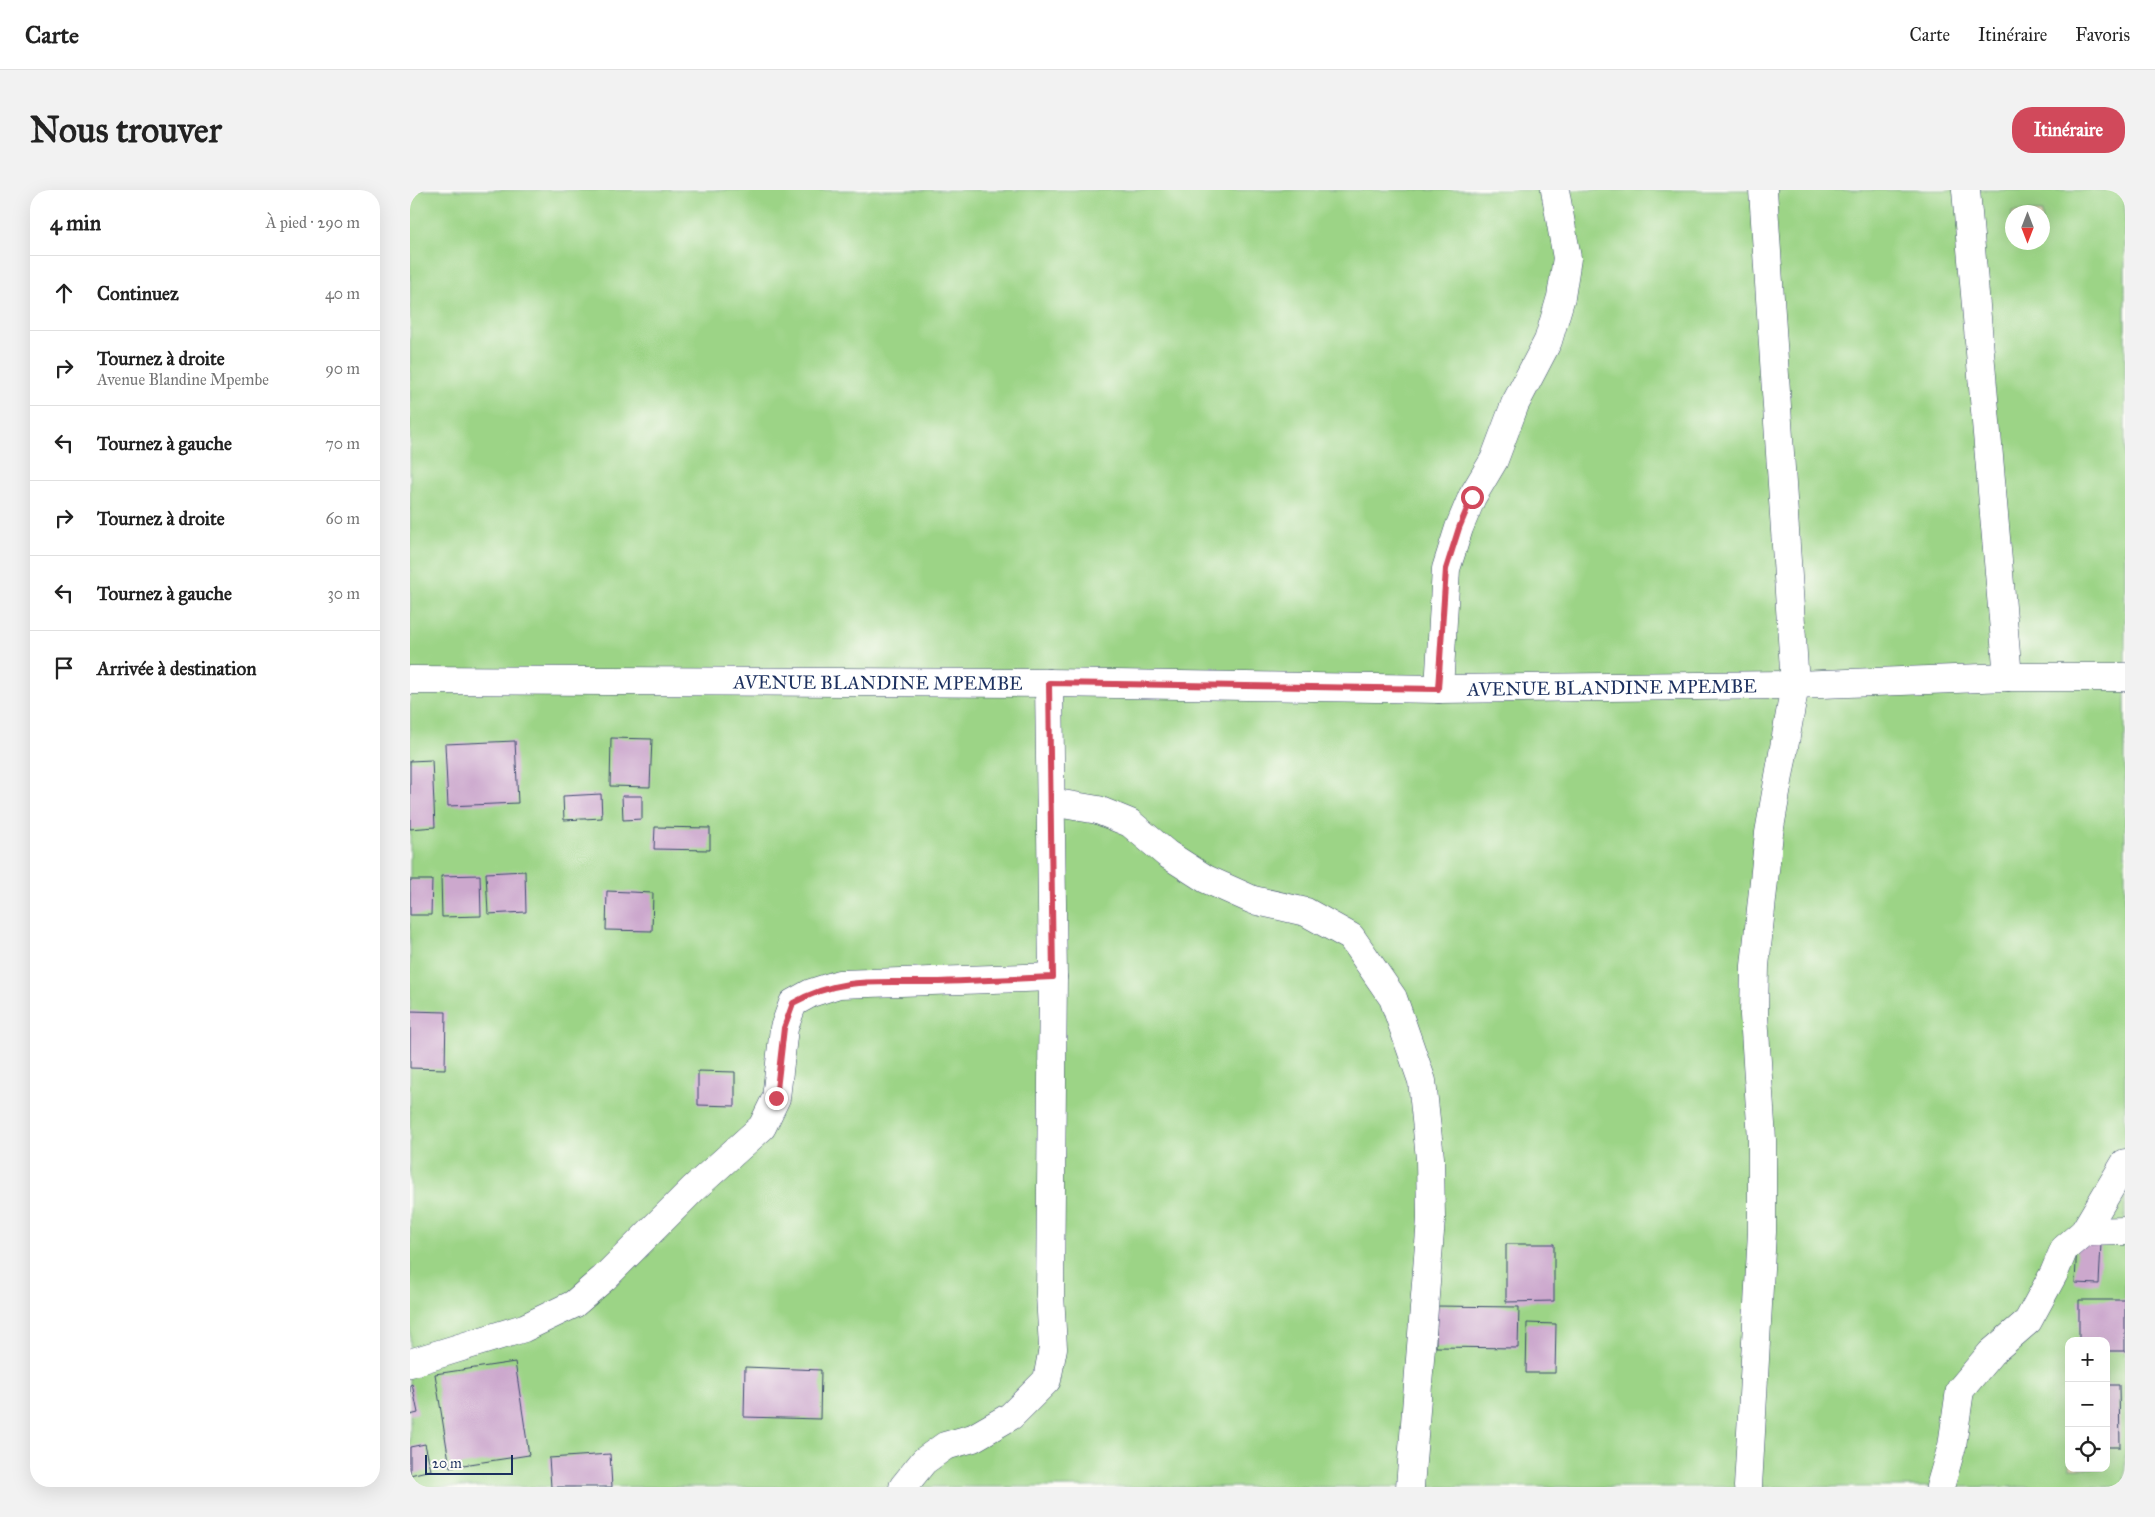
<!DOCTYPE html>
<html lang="fr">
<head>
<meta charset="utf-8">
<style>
  :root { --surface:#fff; --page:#f2f2f2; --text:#222; --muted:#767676; --line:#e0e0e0; --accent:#d1495b }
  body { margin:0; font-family:"IM FELL Great Primer",serif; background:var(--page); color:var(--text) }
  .controls { position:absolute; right:15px; bottom:15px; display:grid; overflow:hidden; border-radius:10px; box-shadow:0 5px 20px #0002 }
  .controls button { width:45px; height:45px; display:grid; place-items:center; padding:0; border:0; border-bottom:1px solid var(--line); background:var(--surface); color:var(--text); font:25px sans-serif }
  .compass { position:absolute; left:1595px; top:15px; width:45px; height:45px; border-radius:50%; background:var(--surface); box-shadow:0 5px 20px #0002; rotate:180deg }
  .scale { position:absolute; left:15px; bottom:12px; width:88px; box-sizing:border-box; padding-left:5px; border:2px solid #1b2f5e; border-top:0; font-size:14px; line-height:18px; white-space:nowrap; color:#1b2f5e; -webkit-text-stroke:4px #fdfcf7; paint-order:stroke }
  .stop { position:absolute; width:15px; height:15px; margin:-11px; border:4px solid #d1495b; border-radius:50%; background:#fff }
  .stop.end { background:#d1495b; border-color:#fff; box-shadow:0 1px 5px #0008 }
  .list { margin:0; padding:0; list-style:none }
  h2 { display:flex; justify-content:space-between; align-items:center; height:65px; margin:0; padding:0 20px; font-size:21px }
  h2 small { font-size:16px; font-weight:400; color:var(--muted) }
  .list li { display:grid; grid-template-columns:32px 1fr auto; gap:15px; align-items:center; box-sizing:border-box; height:75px; padding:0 20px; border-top:1px solid var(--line) }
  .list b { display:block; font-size:19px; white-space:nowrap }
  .list p { margin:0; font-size:16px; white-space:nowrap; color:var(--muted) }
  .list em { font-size:16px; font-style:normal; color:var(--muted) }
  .icon { flex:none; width:28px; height:28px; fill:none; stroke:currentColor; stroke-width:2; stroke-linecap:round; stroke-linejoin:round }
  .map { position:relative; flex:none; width:1715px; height:1297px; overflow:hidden; border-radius:20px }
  header { display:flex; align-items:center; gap:30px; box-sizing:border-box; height:70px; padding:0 25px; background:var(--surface); border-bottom:1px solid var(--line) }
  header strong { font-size:24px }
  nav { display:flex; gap:28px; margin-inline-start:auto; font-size:18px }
  .intro { display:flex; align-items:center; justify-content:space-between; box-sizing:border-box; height:120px; padding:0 30px }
  h1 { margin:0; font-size:35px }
  .button { padding:12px 22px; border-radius:20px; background:var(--accent); color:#fff; font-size:18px; font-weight:700 }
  main { display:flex; gap:30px; padding:0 30px }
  aside { flex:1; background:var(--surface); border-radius:20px; box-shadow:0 5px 20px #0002 }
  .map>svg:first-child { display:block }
  .green { fill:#9cd486; stroke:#5c8272; fill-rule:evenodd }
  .building { fill:#cca8cd }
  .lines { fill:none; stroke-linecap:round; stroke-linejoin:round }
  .street-casing { stroke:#3b496c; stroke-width:29 }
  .street { stroke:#fff; stroke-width:28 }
  .route { stroke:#d1495b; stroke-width:6 }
  .labels { text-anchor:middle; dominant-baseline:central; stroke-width:4; stroke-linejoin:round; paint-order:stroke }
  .street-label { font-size:19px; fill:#1b2f5e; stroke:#fdfcf7 }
</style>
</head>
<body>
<header>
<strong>Carte</strong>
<nav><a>Carte</a><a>Itinéraire</a><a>Favoris</a></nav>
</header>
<div class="intro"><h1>Nous trouver</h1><a class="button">Itinéraire</a></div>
<main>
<aside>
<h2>4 min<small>À pied · 290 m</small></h2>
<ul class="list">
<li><svg class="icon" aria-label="ahead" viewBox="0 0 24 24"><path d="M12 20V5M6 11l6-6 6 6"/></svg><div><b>Continuez</b></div><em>40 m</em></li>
<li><svg class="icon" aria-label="right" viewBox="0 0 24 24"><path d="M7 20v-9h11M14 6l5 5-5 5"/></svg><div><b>Tournez à droite</b><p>Avenue Blandine Mpembe</p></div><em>90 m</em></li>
<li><svg class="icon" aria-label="left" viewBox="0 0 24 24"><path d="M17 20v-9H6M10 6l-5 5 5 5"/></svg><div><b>Tournez à gauche</b></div><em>70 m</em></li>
<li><svg class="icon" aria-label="right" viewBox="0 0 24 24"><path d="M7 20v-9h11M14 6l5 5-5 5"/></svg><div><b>Tournez à droite</b></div><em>60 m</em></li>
<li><svg class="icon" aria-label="left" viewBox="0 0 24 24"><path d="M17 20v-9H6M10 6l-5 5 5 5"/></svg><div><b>Tournez à gauche</b></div><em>30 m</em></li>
<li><svg class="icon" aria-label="arrive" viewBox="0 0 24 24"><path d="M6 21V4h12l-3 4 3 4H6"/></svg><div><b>Arrivée à destination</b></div></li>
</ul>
</aside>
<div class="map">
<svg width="1715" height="1297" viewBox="0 0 1715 1297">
  <rect width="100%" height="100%" fill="#fdfcf7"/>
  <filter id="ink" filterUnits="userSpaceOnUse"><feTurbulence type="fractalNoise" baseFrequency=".02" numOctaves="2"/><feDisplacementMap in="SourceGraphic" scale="10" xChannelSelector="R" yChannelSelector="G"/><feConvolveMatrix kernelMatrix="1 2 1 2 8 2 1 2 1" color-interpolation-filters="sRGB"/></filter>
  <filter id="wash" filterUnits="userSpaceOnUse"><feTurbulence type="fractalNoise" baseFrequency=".0096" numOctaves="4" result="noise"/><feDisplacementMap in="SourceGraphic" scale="20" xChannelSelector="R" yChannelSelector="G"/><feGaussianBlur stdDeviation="1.12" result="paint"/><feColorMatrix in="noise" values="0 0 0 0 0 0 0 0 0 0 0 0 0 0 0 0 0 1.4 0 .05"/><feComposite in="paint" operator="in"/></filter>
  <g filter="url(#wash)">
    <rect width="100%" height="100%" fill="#efddbb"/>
    <!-- green -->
    <path class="green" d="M0 0H1715V1297H0ZM1602 22H1632V52H1602ZM1659 1151H1696V1278H1659Z"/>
    <g id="blocks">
      <!-- building -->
      <g class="building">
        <polygon points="201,548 242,549 240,597 200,596"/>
        <polygon points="105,551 108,613 38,616 35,554"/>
        <polygon points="22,570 25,637 0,639 0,571"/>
        <polygon points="191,604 192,628 154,630 153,606"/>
        <polygon points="212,606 232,606 232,629 213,630"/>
        <polygon points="245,637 300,638 300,660 244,659"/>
        <polygon points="115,681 116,722 78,724 76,683"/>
        <polygon points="70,685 71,726 32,727 31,686"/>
        <polygon points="0,690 22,690 21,725 0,725"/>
        <polygon points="197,701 243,703 242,741 196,740"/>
        <polygon points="0,821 36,822 35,879 0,878"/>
        <polygon points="288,881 325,882 325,916 288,915"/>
        <polygon points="1667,1052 1691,1053 1689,1094 1665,1093"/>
        <polygon points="1096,1054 1144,1054 1144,1111 1096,1112"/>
        <polygon points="1669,1110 1715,1110 1715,1161 1696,1161 1696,1151 1669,1151"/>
        <polygon points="1026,1116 1109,1117 1108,1158 1026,1157"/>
        <polygon points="1117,1133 1146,1134 1145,1183 1116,1183"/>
        <polygon points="105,1172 119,1265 40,1277 25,1184"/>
        <polygon points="335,1177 411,1180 410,1229 334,1227"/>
        <polygon points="2,1194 8,1223 0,1225 0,1195"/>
        <polygon points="1696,1195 1709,1195 1710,1257 1696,1257"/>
        <polygon points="15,1254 21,1280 0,1285 0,1257"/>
        <polygon points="200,1264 202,1297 141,1297 139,1268"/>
      </g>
    </g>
  </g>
  <g filter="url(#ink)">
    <use href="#blocks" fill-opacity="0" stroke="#3b496c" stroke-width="1"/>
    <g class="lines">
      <defs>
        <g id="street">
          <polyline points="1556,0 1598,487"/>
          <path id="s1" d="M0 490 639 493 1029 499 1385 495 1598 487H1715"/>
          <polyline points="1029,499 1036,379 1049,338 1062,307 1084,270 1105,214 1138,151 1151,107 1157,68 1145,0"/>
          <polyline points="641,612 688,620 720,633 757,664 796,689 843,710 896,722 941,747 983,808 1012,891 1020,968 1021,1029 1000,1297"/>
          <polyline points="1674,1042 1715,1041"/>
          <polyline points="0,1173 114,1138 164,1114 194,1088 283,999 352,937 366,908 374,838 383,813 401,803 429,794 643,787"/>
          <polyline points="493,1297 514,1271 535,1256 563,1248 601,1226 637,1190 643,1158 640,1104 643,787 639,493"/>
          <polyline points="1338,1297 1352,1042 1352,950 1344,825 1345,776 1359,643 1385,495 1353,0"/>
          <polyline points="1530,1297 1542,1256 1550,1200 1581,1163 1618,1131 1644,1083 1654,1059 1674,1042 1715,973"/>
        </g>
      </defs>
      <!-- street casing -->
      <use href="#street" class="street-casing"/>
      <!-- street -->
      <use href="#street" class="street"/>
    </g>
  </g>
  <g class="lines" filter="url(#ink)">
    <!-- route -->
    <path class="route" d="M366 908 374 838 383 813C431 786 468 793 521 792 561 791 602 789 643 787L639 493 1028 499 1036 379 1049 338 1062 307"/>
  </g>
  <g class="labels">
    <!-- street labels -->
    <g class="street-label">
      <text stroke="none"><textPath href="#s1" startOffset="468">AVENUE BLANDINE MPEMBE</textPath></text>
      <text stroke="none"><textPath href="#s1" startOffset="1202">AVENUE BLANDINE MPEMBE</textPath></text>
    </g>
  </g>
</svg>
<div class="controls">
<button>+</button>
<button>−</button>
<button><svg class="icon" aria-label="locate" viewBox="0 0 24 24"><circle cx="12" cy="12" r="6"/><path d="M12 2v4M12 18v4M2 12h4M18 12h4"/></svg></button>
</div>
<svg class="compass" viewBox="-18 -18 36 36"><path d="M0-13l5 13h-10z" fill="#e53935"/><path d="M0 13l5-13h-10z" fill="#767676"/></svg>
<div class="scale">20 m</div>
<div class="stop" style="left:1062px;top:307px"></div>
<div class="stop end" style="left:366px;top:908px"></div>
</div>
</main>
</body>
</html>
